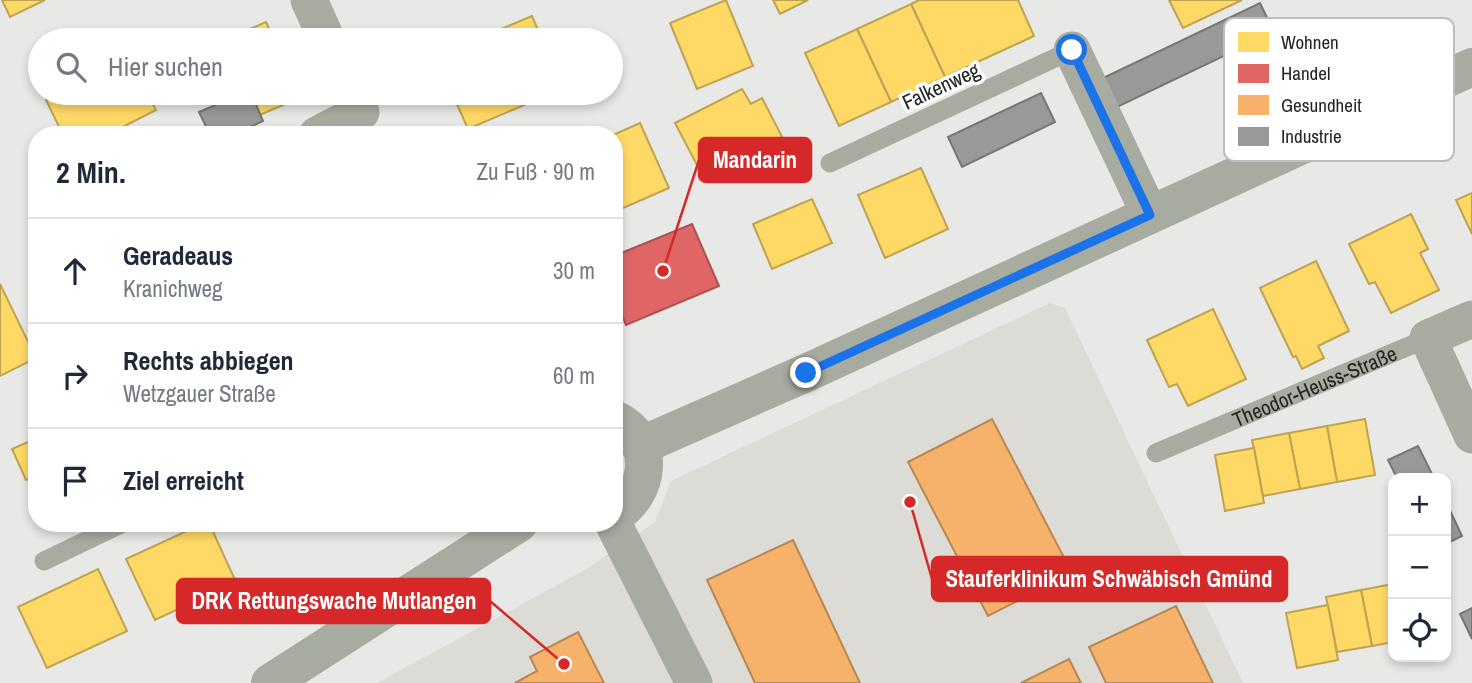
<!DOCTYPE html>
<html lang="de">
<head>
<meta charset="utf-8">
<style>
  :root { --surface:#fff; --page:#f2f2f3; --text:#1f2937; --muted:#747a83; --line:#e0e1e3 }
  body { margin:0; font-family:"Archivo Narrow",sans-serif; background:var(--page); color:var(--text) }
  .controls { position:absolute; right:21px; bottom:21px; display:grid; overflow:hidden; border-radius:14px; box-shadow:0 4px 10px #0003 }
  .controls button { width:63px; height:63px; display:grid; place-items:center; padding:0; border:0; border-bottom:2px solid var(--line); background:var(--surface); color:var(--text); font:35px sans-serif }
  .stop { position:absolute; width:21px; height:21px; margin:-16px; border:5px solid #1a73e8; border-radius:50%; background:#fff }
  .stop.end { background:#1a73e8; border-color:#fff; box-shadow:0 2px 7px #0008 }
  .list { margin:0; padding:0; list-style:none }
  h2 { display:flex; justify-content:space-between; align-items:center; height:91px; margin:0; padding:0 28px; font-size:30px }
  h2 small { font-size:23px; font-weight:400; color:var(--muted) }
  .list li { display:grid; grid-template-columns:46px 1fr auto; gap:21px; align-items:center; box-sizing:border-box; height:105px; padding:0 28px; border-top:2px solid var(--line) }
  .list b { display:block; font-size:26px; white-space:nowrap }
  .list p { margin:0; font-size:23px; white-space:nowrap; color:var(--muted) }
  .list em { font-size:23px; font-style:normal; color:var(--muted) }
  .icon { flex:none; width:38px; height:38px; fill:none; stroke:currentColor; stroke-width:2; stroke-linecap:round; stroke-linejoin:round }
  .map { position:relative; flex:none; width:1472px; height:683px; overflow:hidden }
  .search { position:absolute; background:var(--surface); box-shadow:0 4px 10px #0003; left:28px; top:28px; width:595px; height:77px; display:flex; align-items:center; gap:18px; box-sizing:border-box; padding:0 24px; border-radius:38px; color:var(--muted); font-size:26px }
  .panel { position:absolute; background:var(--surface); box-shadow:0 4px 10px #0003; left:28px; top:126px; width:595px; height:406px; border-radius:28px }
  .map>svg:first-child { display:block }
  .built { fill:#dcdbd5 }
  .homes { fill:#ffd966; stroke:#bda352; stroke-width:2 }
  .shops { fill:#e06666; stroke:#a85252; stroke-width:2 }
  .health { fill:#f6b26b; stroke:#b78755; stroke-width:2 }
  .industry { fill:#999; stroke:#767676; stroke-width:2 }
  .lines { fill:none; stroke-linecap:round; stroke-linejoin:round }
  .service { stroke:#a8ab9f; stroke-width:19 }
  .minor { stroke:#a8ab9f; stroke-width:37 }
  .tertiary { stroke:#a8ab9f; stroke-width:38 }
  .route { stroke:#1a73e8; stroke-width:9 }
  .labels { text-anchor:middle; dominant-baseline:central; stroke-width:7; stroke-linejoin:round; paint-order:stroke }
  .street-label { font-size:21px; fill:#242423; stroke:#fff }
  .key { fill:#fff; stroke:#bdbdbd; stroke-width:2 }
  .key-label { font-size:19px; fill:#242423 }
  .leader { fill:none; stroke:#d62828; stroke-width:2.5 }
  .callout-dot { fill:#d62828; stroke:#fff; stroke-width:2.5 }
  .callout { fill:#d62828; stroke:#d62828; stroke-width:2.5 }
  .callout-label { font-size:23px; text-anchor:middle; font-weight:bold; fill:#fff }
</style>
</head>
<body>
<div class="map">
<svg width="1472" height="683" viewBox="0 0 1472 683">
  <rect width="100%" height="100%" fill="#e8e8e6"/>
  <!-- built -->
  <polygon class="built" points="1050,303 1065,308 1243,683 377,683 585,570 655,522 671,481"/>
  <!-- homes -->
  <g class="homes">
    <polygon points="2,0 45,0 10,17"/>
    <polygon points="726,0 753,66 697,89 670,23"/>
    <polygon points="773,0 808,0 780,14"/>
    <polygon points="919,0 1018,0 1034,36 945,77 911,4"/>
    <polygon points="1169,0 1242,0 1183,28"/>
    <polygon points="911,4 945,77 891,102 857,29"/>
    <polygon points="532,16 542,40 475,40"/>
    <polygon points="266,22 274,40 225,40"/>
    <polygon points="857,29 891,102 839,126 805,53"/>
    <polygon points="742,89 751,104 762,98 791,154 747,177 732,148 698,167 675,123"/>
    <polygon points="60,93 147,93 156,110 107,135 63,135 46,100"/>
    <polygon points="251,93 296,93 299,98 260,115"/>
    <polygon points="452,93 552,93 468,129"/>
    <polygon points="640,123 669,188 614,212 613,135"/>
    <polygon points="921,168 948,229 885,258 858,195"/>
    <polygon points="1472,193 1472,234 1456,200"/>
    <polygon points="812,199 832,243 772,269 753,224"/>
    <polygon points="1411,214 1428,249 1420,253 1439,290 1391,313 1375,282 1369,284 1349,244"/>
    <polygon points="1316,261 1349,331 1318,346 1324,358 1302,369 1296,356 1293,357 1260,288"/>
    <polygon points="0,284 36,358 0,376"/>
    <polygon points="1213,309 1246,379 1188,406 1177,384 1169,387 1147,340"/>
    <polygon points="1365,419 1375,475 1337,482 1327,426"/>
    <polygon points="1327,426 1337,482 1300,489 1289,433"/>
    <polygon points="1289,433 1300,489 1263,496 1252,440"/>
    <polygon points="37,438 37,475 26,480 12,449"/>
    <polygon points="1254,448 1264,503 1225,511 1215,455"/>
    <polygon points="204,523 209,523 236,582 155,620 126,559"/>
    <polygon points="98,569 127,631 47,668 18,607"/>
    <polygon points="1393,584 1393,642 1372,646 1361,590"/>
    <polygon points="1361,590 1372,646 1337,652 1326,597"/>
    <polygon points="1328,605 1338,660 1297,668 1286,613"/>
  </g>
  <!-- shops -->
  <polygon class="shops" points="692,224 719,286 626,325 614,296 614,256"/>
  <!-- health -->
  <g class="health">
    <polygon points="992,419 1072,573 988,616 908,462"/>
    <polygon points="793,540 860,683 755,683 707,580"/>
    <polygon points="1176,606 1213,683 1106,683 1089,647"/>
    <polygon points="578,632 604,683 515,683 537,671 530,657"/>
    <polygon points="1069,659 1081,683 1021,683"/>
  </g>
  <!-- industry -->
  <g class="industry">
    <polygon points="1260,3 1274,32 1115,108 1101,79"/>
    <polygon points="243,93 251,93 263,121 233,135 210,135 199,112"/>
    <polygon points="1041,93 1055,122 962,167 948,137"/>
    <polygon points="1418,446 1434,478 1397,478 1388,460"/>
    <polygon points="1446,502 1462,536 1446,544"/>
    <polygon points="1472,608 1472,639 1460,614"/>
  </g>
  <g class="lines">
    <!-- service -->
    <g class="service">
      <polyline points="830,163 1072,50"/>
      <path id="s1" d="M1156 453 1428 338"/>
      <polyline points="44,561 123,523"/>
    </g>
    <!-- minor -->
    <g class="minor">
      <polyline points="309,0 327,40"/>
      <polyline points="1072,50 1150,215"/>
      <polyline points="317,135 361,112"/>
      <polyline points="1472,319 1428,338 1472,435"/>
      <polyline points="613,523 694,683"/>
    </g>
    <!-- tertiary -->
    <g class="tertiary">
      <path d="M614 419C657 438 651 494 614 515"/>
      <polyline points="640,446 806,373 1472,67"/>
      <polyline points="270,683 519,523"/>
    </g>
  </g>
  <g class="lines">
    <!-- route -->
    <polyline class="route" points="806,373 1150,215 1072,50"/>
  </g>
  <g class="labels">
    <!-- street labels -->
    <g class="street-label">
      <text transform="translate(941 86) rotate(-25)">Falkenweg</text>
      <text stroke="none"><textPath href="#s1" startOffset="172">Theodor-Heuss-Straße</textPath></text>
    </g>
  </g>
  <!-- legend -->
  <rect x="1224" y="18" width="230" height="143" rx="10" class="key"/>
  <rect x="1238" y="32" width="31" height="20" fill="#ffd966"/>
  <rect x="1238" y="64" width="31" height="19" fill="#e06666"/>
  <rect x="1238" y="95" width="31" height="20" fill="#f6b26b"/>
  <rect x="1238" y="127" width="31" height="19" fill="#999"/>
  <g class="key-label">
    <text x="1281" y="49">Wohnen</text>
    <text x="1281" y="80">Handel</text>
    <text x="1281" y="112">Gesundheit</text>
    <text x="1281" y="143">Industrie</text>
  </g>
  <!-- callouts -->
  <path class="leader" d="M663 271L699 160M910 502L932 579M564 664L490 601"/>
  <g class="callout-dot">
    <circle cx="663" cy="271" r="7"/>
    <circle cx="910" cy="502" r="7"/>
    <circle cx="564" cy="664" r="7"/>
  </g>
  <g class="callout">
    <rect x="699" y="138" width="112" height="44" rx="7"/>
    <rect x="932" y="557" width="355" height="44" rx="7"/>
    <rect x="177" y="579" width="313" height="44" rx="7"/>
  </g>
  <g class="callout-label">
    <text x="755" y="168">Mandarin</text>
    <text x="1109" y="587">Stauferklinikum Schwäbisch Gmünd</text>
    <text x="334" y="609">DRK Rettungswache Mutlangen</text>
  </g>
</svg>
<div class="controls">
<button>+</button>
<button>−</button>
<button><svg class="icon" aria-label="locate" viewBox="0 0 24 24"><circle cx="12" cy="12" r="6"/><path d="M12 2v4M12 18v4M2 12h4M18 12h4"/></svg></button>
</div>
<div class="stop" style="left:1072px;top:50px"></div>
<div class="stop end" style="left:806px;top:373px"></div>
<div class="search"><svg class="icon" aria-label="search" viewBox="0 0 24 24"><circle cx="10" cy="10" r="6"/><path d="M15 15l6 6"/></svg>Hier suchen</div>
<section class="panel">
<h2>2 Min.<small>Zu Fuß · 90 m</small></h2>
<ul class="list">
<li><svg class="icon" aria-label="ahead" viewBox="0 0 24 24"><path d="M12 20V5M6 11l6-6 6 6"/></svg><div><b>Geradeaus</b><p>Kranichweg</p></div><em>30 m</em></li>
<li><svg class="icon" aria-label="right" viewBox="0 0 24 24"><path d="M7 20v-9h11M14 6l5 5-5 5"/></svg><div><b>Rechts abbiegen</b><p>Wetzgauer Straße</p></div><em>60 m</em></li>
<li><svg class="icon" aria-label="arrive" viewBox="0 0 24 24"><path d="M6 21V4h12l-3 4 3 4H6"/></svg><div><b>Ziel erreicht</b></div></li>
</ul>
</section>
</div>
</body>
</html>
